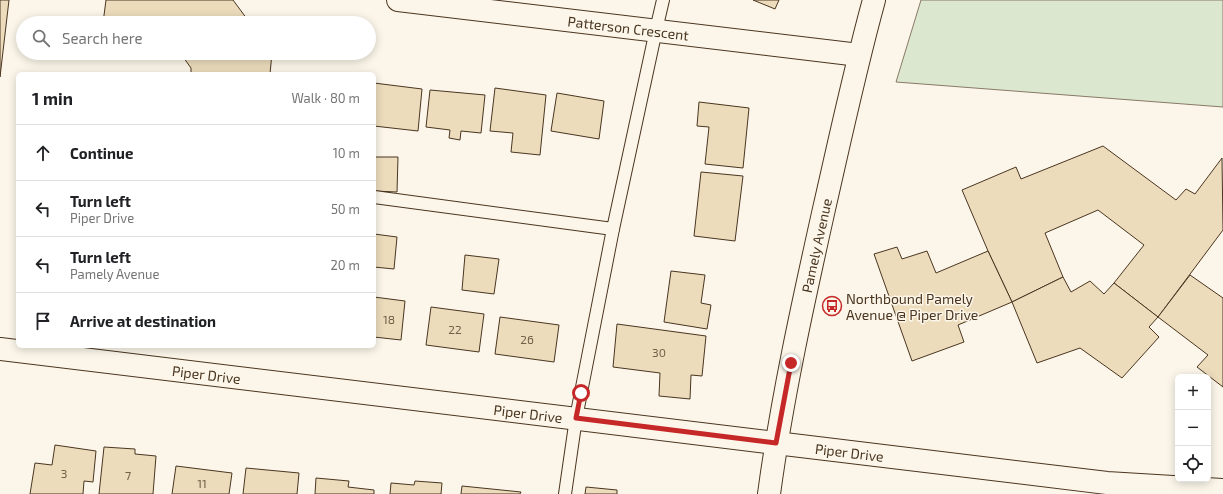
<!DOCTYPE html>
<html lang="en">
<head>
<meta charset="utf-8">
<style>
  :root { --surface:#fff; --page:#f6f6f6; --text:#202124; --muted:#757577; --line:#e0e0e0 }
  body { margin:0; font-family:"Exo 2",sans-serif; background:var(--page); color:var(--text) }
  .controls { position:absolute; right:12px; bottom:12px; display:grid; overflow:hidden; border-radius:6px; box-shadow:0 2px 10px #0003 }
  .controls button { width:36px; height:36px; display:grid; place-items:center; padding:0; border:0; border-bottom:1px solid var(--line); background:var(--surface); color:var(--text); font:20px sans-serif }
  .stop { position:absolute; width:12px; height:12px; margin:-9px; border:3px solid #c62828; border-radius:50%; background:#fff }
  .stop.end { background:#c62828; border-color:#fff; box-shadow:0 1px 4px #0008 }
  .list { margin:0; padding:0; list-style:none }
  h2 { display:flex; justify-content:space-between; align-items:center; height:52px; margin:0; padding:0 16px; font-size:17px }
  h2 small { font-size:13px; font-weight:400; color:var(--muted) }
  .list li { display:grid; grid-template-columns:26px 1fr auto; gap:12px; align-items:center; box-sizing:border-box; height:56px; padding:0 16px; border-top:1px solid var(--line) }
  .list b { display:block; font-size:15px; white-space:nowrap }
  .list p { margin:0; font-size:13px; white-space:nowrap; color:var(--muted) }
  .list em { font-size:13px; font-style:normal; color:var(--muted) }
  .icon { flex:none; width:22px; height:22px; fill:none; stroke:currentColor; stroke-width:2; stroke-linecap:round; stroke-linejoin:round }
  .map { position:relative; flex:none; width:1223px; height:494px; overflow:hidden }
  .search { position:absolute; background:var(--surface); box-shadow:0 2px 10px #0003; left:16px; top:16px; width:360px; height:44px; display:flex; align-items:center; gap:10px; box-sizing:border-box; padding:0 14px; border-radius:22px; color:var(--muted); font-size:15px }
  .panel { position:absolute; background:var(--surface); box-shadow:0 2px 10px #0003; left:16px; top:72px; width:360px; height:276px; border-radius:6px }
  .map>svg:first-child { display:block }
  .green { fill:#dce7d0; stroke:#887966 }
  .building { fill:#ecdcbc; stroke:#4a3520 }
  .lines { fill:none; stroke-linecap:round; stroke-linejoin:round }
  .service-casing { stroke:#4a3520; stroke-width:14 }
  .minor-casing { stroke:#4a3520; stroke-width:24 }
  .tertiary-casing { stroke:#4a3520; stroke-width:24 }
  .service { stroke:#fbf6e9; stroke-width:12 }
  .minor { stroke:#fbf6e9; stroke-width:22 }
  .tertiary { stroke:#fbf6e9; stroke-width:22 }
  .route { stroke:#c62828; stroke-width:5 }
  .labels { text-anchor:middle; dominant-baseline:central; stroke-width:3; stroke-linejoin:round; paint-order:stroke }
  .number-label { font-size:12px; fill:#725f47 }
  .street-label { font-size:14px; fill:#4a3520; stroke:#fbf6e9 }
  .poi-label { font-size:14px; fill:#4a3520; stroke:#fbf6e9; text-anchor:start }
</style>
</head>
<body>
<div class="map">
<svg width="1223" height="494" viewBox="0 0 1223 494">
  <rect width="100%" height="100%" fill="#fbf6e9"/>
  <!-- green -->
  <polygon class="green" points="921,0 1223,0 1223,107 896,82"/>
  <!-- building -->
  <g class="building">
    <polygon points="0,0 9,0 0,77"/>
    <polygon points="106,0 233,0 250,23 103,23"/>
    <polygon points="753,0 779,0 775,9"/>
    <polygon points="170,53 272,53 270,74 191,74 191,68 181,54"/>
    <polygon points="374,83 422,89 418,131 374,126"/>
    <polygon points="495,88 546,95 540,155 511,152 513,133 490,131"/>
    <polygon points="430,90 485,95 481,133 461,131 460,140 449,138 450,130 426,127"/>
    <polygon points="557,93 604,101 599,139 551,131"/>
    <polygon points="699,102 749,108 743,168 705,164 709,127 697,126"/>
    <polygon points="1103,146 1176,200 1186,189 1195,194 1222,158 1223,230 1158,317 1114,283 1144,245 1098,210 1045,233 1063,277 1012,302 988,251 962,190 1016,167 1021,179"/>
    <polygon points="374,157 398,157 397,192 374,191"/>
    <polygon points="701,172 743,176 735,241 694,236"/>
    <polygon points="374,234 397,237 394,269 374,267"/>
    <polygon points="897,247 902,259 927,251 936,273 988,251 1012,302 958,325 964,342 912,361 874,254"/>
    <polygon points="465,255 499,259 494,294 462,290"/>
    <polygon points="671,271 705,275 701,303 711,305 707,329 664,322"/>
    <polygon points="1190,275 1223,298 1223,387 1197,367 1208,355 1158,317"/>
    <polygon points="1063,277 1071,292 1090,281 1104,294 1114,283 1158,317 1149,327 1159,337 1122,378 1080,348 1037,363 1012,302"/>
    <polygon points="374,297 405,301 401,340 374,337"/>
    <polygon points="431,307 484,314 479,352 426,345"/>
    <polygon points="500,317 559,325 554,362 495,354"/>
    <polygon points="617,324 706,336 702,376 691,375 690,399 659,396 660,373 613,367"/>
    <polygon points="55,445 96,451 93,482 84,481 83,494 30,494 35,463 52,465"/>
    <polygon points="104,447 135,449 135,454 156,456 153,494 99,494"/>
    <polygon points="176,466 232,473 229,494 172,494"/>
    <polygon points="246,468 299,473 297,494 243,494"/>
    <polygon points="316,478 349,481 348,487 374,490 374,494 315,494"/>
    <polygon points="415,481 442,483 441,494 390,494 391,483 414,485"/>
    <polygon points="462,486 521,492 520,494 461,494"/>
    <polygon points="586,487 617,490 617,494 585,494"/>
  </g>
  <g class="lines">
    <defs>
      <g id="service">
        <polyline points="374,197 613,229 656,30 663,0"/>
        <polyline points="565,494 576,418 613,229"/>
      </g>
      <g id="minor">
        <path id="s1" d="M398 0 859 55"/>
        <path id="s2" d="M776 443 1107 483 1223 490"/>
      </g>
      <g id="tertiary">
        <path id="s3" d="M0 349 776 443"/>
        <path id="s4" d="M769 494C782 398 803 303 824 209 840 139 855 69 874 0"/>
      </g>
    </defs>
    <!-- service casing -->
    <use href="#service" class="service-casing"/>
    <!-- minor casing -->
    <use href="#minor" class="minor-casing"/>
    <!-- tertiary casing -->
    <use href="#tertiary" class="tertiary-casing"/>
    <!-- service -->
    <use href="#service" class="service"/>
    <!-- minor -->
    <use href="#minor" class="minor"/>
    <!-- tertiary -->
    <use href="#tertiary" class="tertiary"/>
  </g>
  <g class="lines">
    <!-- route -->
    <polyline class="route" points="581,393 576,418 776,443 791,363"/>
  </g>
  <!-- icons -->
  <defs>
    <symbol id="bus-ring" viewBox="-11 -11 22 22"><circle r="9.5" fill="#fbf6e9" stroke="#c62828" stroke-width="1.5"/><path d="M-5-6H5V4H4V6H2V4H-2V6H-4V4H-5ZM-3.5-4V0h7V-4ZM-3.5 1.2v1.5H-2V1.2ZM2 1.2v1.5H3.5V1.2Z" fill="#c62828"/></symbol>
  </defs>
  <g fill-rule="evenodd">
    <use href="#bus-ring" x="821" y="295" width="22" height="22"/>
  </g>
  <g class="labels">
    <!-- number labels -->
    <g class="number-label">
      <text x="389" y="319">18</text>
      <text x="455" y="329">22</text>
      <text x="527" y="339">26</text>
      <text x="659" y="352">30</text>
      <text x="64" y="473">3</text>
      <text x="128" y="475">7</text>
      <text x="202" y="483">11</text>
    </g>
    <!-- street labels -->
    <g class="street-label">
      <text stroke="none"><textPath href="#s1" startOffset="232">Patterson Crescent</textPath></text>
      <text stroke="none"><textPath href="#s4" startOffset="253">Pamely Avenue</textPath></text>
      <text stroke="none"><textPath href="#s3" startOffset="208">Piper Drive</textPath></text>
      <text stroke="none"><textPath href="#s3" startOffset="532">Piper Drive</textPath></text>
      <text stroke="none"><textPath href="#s2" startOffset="74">Piper Drive</textPath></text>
    </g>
    <!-- poi labels -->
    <g class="poi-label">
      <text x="846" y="298">Northbound Pamely<tspan x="846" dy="16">Avenue @ Piper Drive</tspan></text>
    </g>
  </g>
</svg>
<div class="controls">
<button>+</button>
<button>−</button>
<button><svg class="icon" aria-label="locate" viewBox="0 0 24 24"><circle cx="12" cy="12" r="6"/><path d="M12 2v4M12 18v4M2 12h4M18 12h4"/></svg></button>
</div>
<div class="stop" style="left:581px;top:393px"></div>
<div class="stop end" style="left:791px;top:363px"></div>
<div class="search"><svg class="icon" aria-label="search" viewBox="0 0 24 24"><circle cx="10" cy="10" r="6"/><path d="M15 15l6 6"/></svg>Search here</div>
<section class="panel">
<h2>1 min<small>Walk · 80 m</small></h2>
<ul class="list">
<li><svg class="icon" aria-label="ahead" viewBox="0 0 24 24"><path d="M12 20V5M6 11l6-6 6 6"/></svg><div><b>Continue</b></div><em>10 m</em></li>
<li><svg class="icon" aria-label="left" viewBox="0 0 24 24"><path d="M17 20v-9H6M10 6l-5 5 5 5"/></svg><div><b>Turn left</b><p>Piper Drive</p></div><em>50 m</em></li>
<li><svg class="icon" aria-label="left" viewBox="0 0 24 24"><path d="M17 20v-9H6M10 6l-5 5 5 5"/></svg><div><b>Turn left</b><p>Pamely Avenue</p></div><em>20 m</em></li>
<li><svg class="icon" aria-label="arrive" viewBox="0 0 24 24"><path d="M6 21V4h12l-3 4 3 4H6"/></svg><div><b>Arrive at destination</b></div></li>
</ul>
</section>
</div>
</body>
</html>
